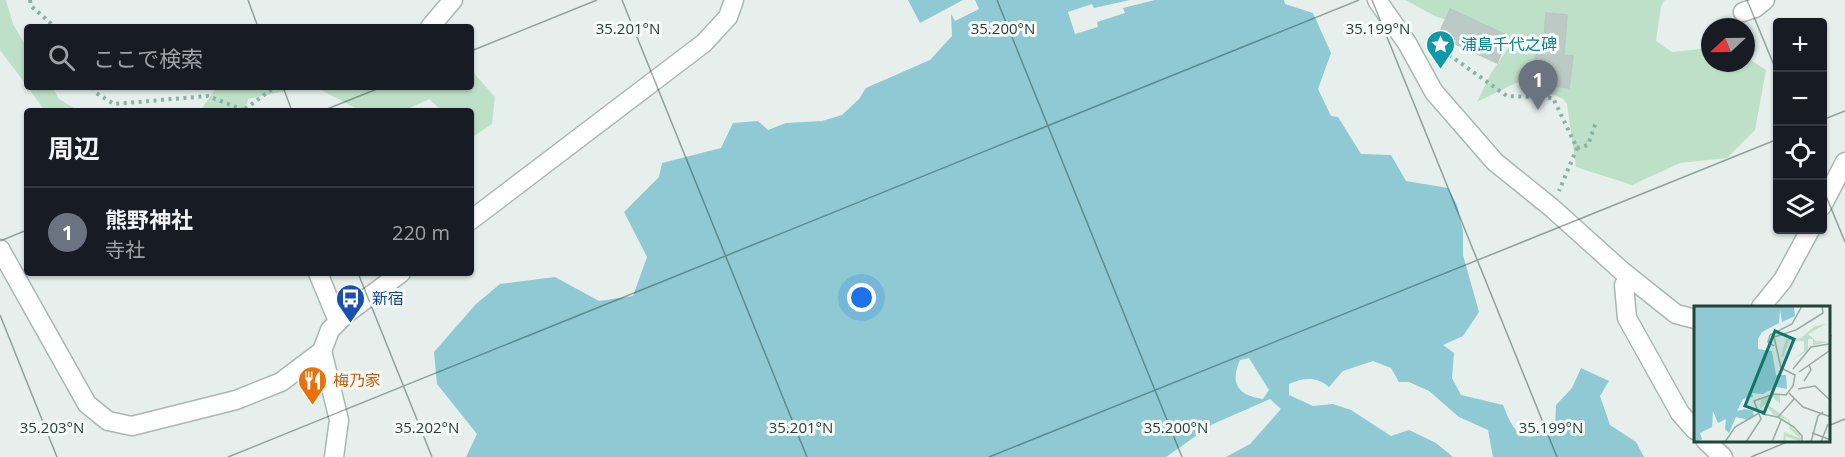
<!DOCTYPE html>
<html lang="ja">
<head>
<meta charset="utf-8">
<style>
  :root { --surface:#171b24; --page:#20242c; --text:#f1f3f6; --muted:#9ea1a6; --line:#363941; --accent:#f4845f }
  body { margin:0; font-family:"Open Sans","Noto Sans JP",sans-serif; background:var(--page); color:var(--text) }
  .controls { position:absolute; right:18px; top:18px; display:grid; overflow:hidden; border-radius:6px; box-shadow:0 2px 4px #0004 }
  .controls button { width:54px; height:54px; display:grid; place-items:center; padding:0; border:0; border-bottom:2px solid var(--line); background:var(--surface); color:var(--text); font:30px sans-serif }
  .compass { position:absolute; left:1701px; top:18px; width:54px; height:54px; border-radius:50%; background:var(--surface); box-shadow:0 2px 4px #0004; rotate:248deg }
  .you { position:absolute; left:862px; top:298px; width:21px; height:21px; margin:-15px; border:4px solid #fff; border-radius:50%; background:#1a73e8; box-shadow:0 0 0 9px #1a73e833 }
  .badge { display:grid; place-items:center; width:39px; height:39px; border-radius:50%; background:var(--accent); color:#fff; font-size:20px; font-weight:700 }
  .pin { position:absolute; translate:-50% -50px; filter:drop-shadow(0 2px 3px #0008) }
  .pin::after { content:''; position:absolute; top:32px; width:21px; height:18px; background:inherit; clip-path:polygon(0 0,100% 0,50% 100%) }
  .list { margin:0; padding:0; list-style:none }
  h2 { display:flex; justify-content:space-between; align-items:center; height:78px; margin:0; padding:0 24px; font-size:26px }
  h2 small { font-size:20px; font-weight:400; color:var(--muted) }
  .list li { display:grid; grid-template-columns:39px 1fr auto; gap:18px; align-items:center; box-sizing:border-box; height:90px; padding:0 24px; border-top:2px solid var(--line) }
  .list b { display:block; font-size:22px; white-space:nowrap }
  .list p { margin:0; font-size:20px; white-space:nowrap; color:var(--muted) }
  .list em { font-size:20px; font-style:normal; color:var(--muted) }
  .icon { flex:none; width:33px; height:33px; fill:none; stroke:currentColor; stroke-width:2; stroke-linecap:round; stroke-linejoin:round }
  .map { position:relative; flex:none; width:1845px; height:457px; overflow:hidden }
  .search { position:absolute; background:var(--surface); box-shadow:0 2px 4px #0004; left:24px; top:24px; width:450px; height:66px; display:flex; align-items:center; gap:15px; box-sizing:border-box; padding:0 21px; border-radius:6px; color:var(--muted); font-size:22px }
  .panel { position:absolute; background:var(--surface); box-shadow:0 2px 4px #0004; left:24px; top:108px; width:450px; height:168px; border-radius:6px }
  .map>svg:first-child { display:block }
  .green { fill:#bfe0c8 }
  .water { fill:#8ec9d4; fill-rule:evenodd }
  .pier { fill:#e6efeb }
  .building { fill:#bbcac4; stroke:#b8c9c2; stroke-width:1.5 }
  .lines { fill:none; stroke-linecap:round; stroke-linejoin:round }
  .minor-casing { stroke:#a8b8b2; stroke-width:21 }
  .path { stroke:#86b3a5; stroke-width:4; stroke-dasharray:3 4.5; stroke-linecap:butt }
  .minor { stroke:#fff; stroke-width:18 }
  .ticks { fill:none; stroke:#24423a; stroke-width:1.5; stroke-opacity:0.45 }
  .labels { text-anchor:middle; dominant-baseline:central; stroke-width:6; stroke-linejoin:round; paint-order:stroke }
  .culture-label { font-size:16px; fill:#0d838f; stroke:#f7fbf9; text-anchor:start }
  .transit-label { font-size:16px; fill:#164399; stroke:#f7fbf9; text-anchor:start }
  .food-label { font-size:16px; fill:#c56008; stroke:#f7fbf9; text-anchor:start }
  .inset-road { fill:none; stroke:#98aaa4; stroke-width:1.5 }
  .view { fill:#0f766e; fill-opacity:0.15; stroke:#0f766e; stroke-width:3 }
  .inset-edge { fill:none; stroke:#24423a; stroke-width:3 }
  .ticks-label { font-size:15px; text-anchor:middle; fill:#24423a; stroke:#f7fbf9; stroke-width:6; stroke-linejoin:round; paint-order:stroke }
</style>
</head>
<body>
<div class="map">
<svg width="1845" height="457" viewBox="0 0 1845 457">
  <rect width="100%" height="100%" fill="#e6efeb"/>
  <!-- green -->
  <g class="green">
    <polygon points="0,0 6,0 13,24 27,48 27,86 0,50"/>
    <polygon points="1405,0 1665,0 1661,6 1656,41 1672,52 1710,48 1710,63 1746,63 1746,57 1766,70 1755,130 1727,158 1680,163 1632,185 1576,167 1567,104 1563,99 1522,80 1477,102 1491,73 1513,41 1437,17"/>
    <polygon points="471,70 495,97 492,124 471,138 471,111 442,111 429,99 403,111 361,111 315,87 471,87"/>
    <polygon points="28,87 52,87 59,99 79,111 45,111"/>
    <polygon points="217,87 303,87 248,99 245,111 200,111"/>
  </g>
  <!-- water -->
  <g class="water">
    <polygon points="908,0 963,0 920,23"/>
    <path d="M975 0H1130L1094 8 1092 4 1068 12 1075 34 1098 27 1097 22 1125 13 1123 8 1155 0H1284L1285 4 1313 13 1331 53 1318 89 1331 116 1338 117 1361 154 1391 155 1406 181 1448 188 1457 205 1463 231V255L1479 312 1463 336 1443 345 1454 353 1452 378 1461 395 1503 405C1515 436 1522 444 1555 430L1556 405 1572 388 1581 368 1609 381 1600 396 1610 425 1636 442 1644 457H1493L1488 430 1459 417 1429 391 1409 382H1399L1391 368 1373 361 1343 371 1329 387C1316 376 1303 378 1289 384V395L1313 406 1333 404 1351 410 1391 436 1409 430 1436 443 1453 457H466L477 434 437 384 434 352 476 304 500 284 555 277 599 301 633 296 647 257 624 212 659 177 662 163 721 148 733 123 758 121 768 130 786 123 822 121 842 115 859 99 866 88 930 60 952 36 951 14 955 21 979 9ZM1249 358 1269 390 1263 399C1239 396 1229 384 1240 360Z"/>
  </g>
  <!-- pier -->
  <polygon class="pier" points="1270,399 1281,409 1250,444 1226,457 1166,457 1213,424"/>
  <!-- building -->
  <g class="building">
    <polygon points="1450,9 1509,36 1497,63 1438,36"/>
    <polygon points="1546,13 1567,15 1564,55 1573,56 1569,88 1532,84 1536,52 1543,53"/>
  </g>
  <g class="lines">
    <defs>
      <g id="minor">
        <polyline points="1377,0 1407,43 1434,92 1495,162 1552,208 1622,271 1676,314 1695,319"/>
        <polyline points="1743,12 1755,8 1765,0"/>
        <polyline points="430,27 453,0"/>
        <polyline points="1822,206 1845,162"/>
        <polyline points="471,220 704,43 728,17 734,0"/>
        <polyline points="0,249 87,404 108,421 132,426 236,400 281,382 322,351 330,330 347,313 401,273"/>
        <polyline points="318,273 338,321"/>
        <polyline points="1629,277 1624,285 1627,318 1680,413 1695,430"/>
        <polyline points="1761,307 1783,280 1810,230"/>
        <polyline points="322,351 339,420 334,457"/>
        <polyline points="1705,440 1723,457"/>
      </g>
    </defs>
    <!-- minor casing -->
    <use href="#minor" class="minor-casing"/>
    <!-- path -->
    <g class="path">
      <polyline points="30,0 31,6 55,27"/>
      <polyline points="1429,46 1438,47 1507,96 1553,98 1577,148 1559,191"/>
      <polyline points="93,87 96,93 114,104 208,96 246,111"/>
      <polyline points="245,109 275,87"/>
      <polyline points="1577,148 1588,145 1596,122"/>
    </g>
    <!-- minor -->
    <use href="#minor" class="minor"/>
  </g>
  <!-- ticks -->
  <path class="ticks" d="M248 0 258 27M622 0 807 457M997 0 1182 457M1372 0 1557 457M1747 0 1778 75M471 51 597 0M283 87 292 111M322 111 382 87M1822 120 1845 111M1822 186 1845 242M0 241 27 230M358 273 432 457M0 315 57 457M1828 426 1845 419M228 457 1359 0M989 457 1778 139M1751 457 1792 440"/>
  <!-- icons -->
  <defs>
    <symbol id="sight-pin" viewBox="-11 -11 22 30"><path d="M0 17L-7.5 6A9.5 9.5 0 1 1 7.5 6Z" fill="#0f9aa8" stroke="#f7fbf9"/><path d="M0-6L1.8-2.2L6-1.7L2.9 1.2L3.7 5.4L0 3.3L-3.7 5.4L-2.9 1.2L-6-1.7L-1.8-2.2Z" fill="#fff"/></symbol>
    <symbol id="bus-pin" viewBox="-11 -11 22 30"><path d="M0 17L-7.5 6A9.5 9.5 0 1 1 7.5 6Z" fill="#1a4fb4" stroke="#f7fbf9"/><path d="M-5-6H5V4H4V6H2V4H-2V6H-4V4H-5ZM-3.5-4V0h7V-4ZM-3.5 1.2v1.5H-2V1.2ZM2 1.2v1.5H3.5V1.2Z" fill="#fff"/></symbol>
    <symbol id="restaurant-pin" viewBox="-11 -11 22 30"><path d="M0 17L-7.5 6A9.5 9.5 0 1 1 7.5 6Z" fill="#e8710a" stroke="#f7fbf9"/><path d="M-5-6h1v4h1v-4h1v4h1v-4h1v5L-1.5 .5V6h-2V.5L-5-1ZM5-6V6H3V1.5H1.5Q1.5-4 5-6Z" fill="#fff"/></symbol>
  </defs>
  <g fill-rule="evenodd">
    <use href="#sight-pin" x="1424" y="28" width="33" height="45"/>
    <use href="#bus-pin" x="334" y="282" width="33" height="45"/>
    <use href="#restaurant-pin" x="296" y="364" width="33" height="45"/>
  </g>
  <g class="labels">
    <!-- culture labels -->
    <g class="culture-label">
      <text x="1461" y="44">浦島千代之碑</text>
    </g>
    <!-- transit labels -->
    <g class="transit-label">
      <text x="372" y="298">新宿</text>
    </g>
    <!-- food labels -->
    <g class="food-label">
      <text x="333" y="380">梅乃家</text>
    </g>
  </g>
  <!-- overview -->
  <g transform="translate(1694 306)">
    <rect width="136" height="136" fill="#e6efeb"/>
    <path d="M132 18 114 28 122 35 135 36 119 39V33H114V44L97 55 110 45V35L95 34 89 51H87L92 33 107 32 121 20ZM78 89H86V98L79 91 74 99 95 114 98 122 106 128 107 136 91 130 93 136H89L90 126 106 132 96 123 94 114 79 108 71 99 66 102 67 94Z" fill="#bfe0c8"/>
    <path d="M0 0H100L101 10 88 16 86 3 85 17 68 26 64 33V43L78 45 82 69H92L93 83 82 81 69 88 58 87 59 91 49 93 43 105 51 103 59 105 60 110 54 114 42 111 35 127 31 123 32 113 24 117 19 105 18 121 6 127 8 133 4 136H0Z" fill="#8ec9d4"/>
    <path class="inset-road" d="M80 40 74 36 76 29 98 18 108 0M99 63 117 41 135 38M105 66 135 45 137 29M110 75 117 64 115 59M104 83 121 80 137 95M95 87 109 101 137 111M68 108 84 111 100 121 108 130V136M84 111 101 92M118 127 137 134M31 136 41 121 65 107M52 136 67 113 60 95 80 88 92 89 99 80 101 69 87 62 80 31 102 24 129 7 128 0M78 136 87 114M117 136 124 110 129 106M127 136 134 118"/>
    <path class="view" d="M81 25 100 33 70 107 51 100Z"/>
    <rect width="136" height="136" class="inset-edge"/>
  </g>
  <g class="ticks-label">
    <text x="628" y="34">35.201°N</text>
    <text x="1003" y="34">35.200°N</text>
    <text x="1378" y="34">35.199°N</text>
    <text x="52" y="433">35.203°N</text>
    <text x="427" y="433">35.202°N</text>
    <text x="801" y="433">35.201°N</text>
    <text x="1176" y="433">35.200°N</text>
    <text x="1551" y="433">35.199°N</text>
  </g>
</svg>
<div class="controls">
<button>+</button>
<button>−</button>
<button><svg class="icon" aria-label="locate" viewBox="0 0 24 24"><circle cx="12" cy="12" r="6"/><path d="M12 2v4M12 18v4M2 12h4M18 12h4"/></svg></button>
<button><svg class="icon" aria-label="layers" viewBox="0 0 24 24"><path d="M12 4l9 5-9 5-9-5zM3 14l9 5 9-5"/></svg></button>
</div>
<svg class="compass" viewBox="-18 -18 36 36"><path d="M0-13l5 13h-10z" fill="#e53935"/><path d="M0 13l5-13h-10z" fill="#9ea1a6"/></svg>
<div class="you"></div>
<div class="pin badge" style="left:1538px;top:110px;background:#6b7280">1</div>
<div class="search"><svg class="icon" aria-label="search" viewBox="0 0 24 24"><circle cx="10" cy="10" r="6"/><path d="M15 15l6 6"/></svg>ここで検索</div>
<section class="panel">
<h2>周辺<small></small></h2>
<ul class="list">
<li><span class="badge" style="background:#6b7280">1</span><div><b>熊野神社</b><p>寺社</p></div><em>220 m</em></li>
</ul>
</section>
</div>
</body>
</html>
